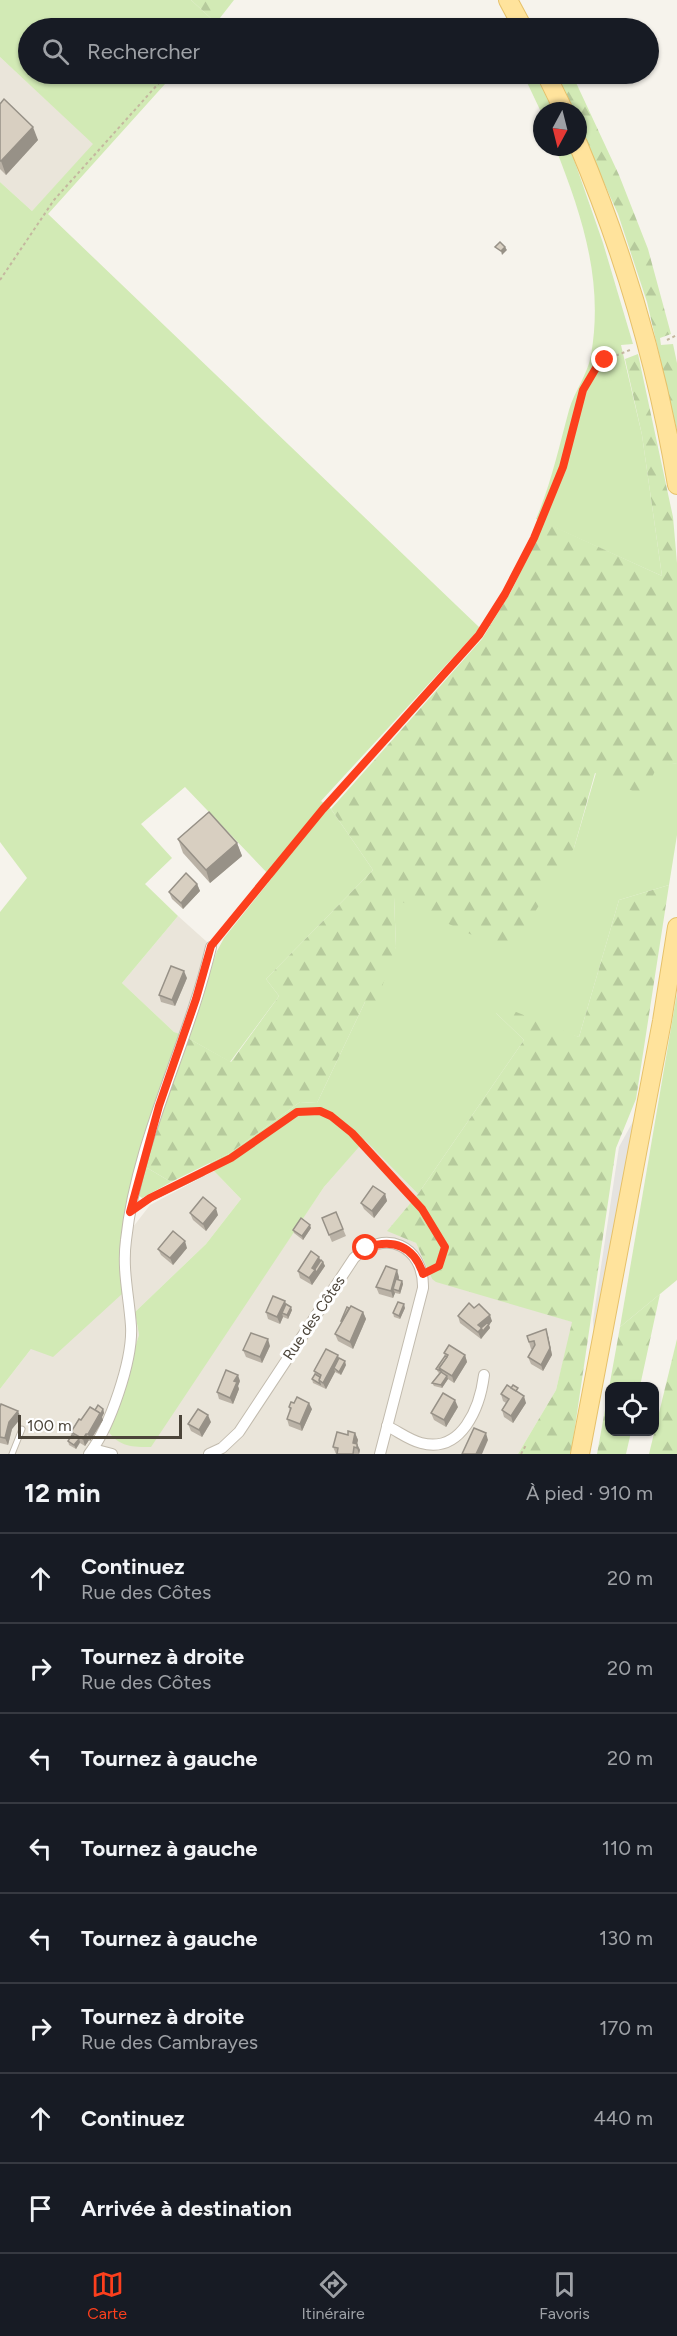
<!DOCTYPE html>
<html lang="fr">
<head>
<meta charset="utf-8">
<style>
  :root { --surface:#171b24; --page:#242831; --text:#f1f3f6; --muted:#9ea1a6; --line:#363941; --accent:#fc3f1d }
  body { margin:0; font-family:Figtree,sans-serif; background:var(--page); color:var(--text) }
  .controls { position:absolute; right:18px; bottom:18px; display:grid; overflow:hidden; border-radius:12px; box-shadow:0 2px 4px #0004 }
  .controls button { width:54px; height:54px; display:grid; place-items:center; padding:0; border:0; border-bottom:2px solid var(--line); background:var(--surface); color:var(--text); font:30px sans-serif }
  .compass { position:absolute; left:533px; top:102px; width:54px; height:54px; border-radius:50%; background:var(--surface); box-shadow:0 2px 4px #0004; rotate:187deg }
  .scale { position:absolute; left:18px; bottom:15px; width:164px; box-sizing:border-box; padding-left:6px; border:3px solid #4b4439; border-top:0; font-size:16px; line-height:21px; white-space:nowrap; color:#4b4439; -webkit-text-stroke:4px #fff; paint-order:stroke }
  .stop { position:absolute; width:18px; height:18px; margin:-14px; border:4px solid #fc3f1d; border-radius:50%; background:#fff }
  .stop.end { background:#fc3f1d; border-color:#fff; box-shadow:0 2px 6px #0008 }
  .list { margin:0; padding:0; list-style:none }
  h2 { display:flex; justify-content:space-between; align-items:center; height:78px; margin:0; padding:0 24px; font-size:26px }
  h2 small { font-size:20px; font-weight:400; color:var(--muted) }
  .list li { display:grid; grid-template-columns:39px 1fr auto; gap:18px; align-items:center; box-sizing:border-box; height:90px; padding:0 24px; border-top:2px solid var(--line) }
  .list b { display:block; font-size:22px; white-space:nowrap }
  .list p { margin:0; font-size:20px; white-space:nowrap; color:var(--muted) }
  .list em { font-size:20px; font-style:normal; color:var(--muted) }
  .icon { flex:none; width:33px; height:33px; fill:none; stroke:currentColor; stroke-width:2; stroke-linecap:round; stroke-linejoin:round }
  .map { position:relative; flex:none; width:677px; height:1454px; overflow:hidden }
  .search { position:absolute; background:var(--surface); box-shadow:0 2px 4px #0004; left:18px; right:18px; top:18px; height:66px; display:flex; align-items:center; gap:15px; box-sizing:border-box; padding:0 21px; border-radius:33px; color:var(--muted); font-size:22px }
  .sheet { height:798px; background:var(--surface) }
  nav { display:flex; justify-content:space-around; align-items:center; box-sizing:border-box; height:84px; border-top:2px solid var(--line); background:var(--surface); font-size:16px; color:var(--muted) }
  nav a { display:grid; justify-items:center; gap:3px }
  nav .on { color:var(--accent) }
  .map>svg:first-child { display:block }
  .residential { fill:#eae5da }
  .green { fill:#d2eab5 }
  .forest { fill:url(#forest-firs) }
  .parking { fill:#e5e3e0 }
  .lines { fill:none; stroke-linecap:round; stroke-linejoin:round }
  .service-casing { stroke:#c2bbae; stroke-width:7 }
  .minor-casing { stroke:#c2bbae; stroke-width:12 }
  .primary-casing { stroke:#e6c16a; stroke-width:20 }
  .path { stroke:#c4b79f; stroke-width:2; stroke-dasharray:3 3; stroke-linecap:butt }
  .service { stroke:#fff; stroke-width:5 }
  .minor { stroke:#fff; stroke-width:10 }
  .primary { stroke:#ffe39c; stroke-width:18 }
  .wall { fill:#bab2a6 }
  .shaded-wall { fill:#979187 }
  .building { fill:#d8cfc1; stroke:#979187; stroke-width:1.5 }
  .route { stroke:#fc3f1d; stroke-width:8 }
  .labels { text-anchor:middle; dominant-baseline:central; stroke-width:6; stroke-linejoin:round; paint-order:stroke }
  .street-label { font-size:15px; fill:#4b4439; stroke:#fff }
</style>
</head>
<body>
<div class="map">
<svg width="677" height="1454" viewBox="0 0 677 1454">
  <defs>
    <pattern id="forest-firs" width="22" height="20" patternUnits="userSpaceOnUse" patternTransform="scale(1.5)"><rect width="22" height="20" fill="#d2eab5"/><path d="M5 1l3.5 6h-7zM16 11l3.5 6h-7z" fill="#b6ca9c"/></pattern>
  </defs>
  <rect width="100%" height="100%" fill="#f6f3ec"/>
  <!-- residential -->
  <g class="residential">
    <polygon points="0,57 94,144 32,211 0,182"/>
    <polygon points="178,916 217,951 186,1037 174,1032 122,983"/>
    <polygon points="365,1139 418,1194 388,1230 416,1243 432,1279 573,1322 556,1390 518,1454 0,1454 0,1389 31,1349 90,1322 121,1294 119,1267 123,1240 150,1205 214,1171 241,1199 206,1244 135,1312 139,1335 132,1360 241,1310 324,1187"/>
  </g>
  <!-- green -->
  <g class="green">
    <polygon points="0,0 191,0 216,23 212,28 28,28 28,74 174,74 48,214 480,628 321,801 331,809 373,870 266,979 279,996 230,1062 186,1037 217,951 224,938 272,878 185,787 141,824 172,858 145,884 178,916 122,983 174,1032 180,1034 120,1251 122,1294 53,1357 31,1349 0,1389 0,912 27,878 0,842 0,182 32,211 93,144 0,57"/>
    <polygon points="523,74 537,74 553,111 542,111 542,114"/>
    <path d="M555 147H569L571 151 603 243 633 344 621 345 642 435 662 576 536 519C551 484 559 447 569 410 574 392 588 374 591 355 604 281 582 215 555 147Z"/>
    <path d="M677 763V835L669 885 619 900 579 1037 496 1013 524 1040 418 1194 365 1140 324 1187 151 1447C133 1447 119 1447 108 1431L139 1335 135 1312 206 1244 241 1199 214 1171 210 1163 230 1153 300 1102 317 1103 365 1002 396 947 394 897 574 848 596 773Z"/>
    <polygon points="677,993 677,1280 620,1327"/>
    <polygon points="144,1166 171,1182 142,1198 138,1195"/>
  </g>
  <!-- forest -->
  <g class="forest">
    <polygon points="191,0 234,0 216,23"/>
    <polygon points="555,74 572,74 619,175 648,249 671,334 660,338 661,345 673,344 677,363 677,431 647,302 618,214 578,125 578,111 572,111"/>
    <polygon points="638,354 673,517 677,563 677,763 657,767 643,796 595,773 574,848 510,953 394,898 396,947 377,1001 365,1002 317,1103 300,1102 230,1153 171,1182 144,1166 186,1037 231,1062 279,996 266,979 373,870 331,809 482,639 512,590 544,522 662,576 642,435 625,359"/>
    <polygon points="669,885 636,1099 616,1148 571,1454 518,1454 556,1390 572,1322 436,1282 432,1279 416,1243 387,1231 418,1194 524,1040 495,1012 496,1004 579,1037 619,900"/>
    <polygon points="660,1294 640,1386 610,1386 610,1432 631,1432 626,1454 597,1454 620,1327"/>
    <polygon points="677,1339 677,1454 649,1454"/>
  </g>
  <!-- parking -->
  <polygon class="parking" points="637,1114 594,1343 593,1320 619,1147"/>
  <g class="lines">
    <defs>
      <g id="service">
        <polyline points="131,1211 150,1198 202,1173"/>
        <polyline points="12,1454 22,1429"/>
      </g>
      <g id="minor">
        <path d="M387 1426C399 1432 409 1440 421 1443 462 1454 480 1407 484 1375"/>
        <polyline points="93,1449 112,1454"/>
        <path d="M89 1454C110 1427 133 1360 131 1326 129 1296 122 1270 126 1240 137 1138 188 1046 211 947"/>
        <path d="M209 1454 222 1448 239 1432 354 1258C384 1228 424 1245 423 1288L380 1454"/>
      </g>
      <g id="primary">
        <polyline points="508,0 523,28"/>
        <polyline points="546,74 564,111"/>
        <path d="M578 144C624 253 658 369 677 485"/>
        <polyline points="580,1454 662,1021 677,927"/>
      </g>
    </defs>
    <!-- service casing -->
    <use href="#service" class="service-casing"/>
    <!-- minor casing -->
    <use href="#minor" class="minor-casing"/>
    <!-- primary casing -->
    <use href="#primary" class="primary-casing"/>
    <!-- path -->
    <g class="path">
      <polyline points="0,280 54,200 167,74"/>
      <polyline points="667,340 677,335"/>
      <polyline points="216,940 323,809 479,635 505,594 534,538 563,467 577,408 589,378 605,360 630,350"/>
      <polyline points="210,1169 231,1158 297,1112 320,1111 331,1116 352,1133 422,1209 445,1247 439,1266 432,1270"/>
      <polyline points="521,1454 526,1445"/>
    </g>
    <!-- service -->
    <use href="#service" class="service"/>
    <!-- minor -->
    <use href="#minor" class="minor"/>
    <!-- primary -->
    <use href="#primary" class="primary"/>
  </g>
  <!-- wall -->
  <g class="wall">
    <polygon points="0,104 38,140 6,175 0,169"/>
    <polygon points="178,839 237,843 242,856 210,883 183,853"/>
    <polygon points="197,884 200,891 183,909 172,899 169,892"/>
    <polygon points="187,978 175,1006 161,1002 159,995"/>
    <polygon points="385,1194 387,1201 374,1218 364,1209 361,1203"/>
    <polygon points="190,1213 218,1215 206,1231 193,1220"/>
    <polygon points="322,1218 343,1229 346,1236 332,1242"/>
    <polygon points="311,1228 303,1240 294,1233 293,1230"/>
    <polygon points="187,1248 173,1265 161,1255 158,1249"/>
    <polygon points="321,1260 323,1262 325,1266 312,1285 300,1278 298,1271"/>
    <polygon points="399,1277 399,1280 402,1281 403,1284 400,1294 395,1293 393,1298 379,1294 376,1287"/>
    <polygon points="285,1301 286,1304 292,1310 288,1319 283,1317 280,1324 268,1319 266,1312"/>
    <polygon points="405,1308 400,1319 394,1317 393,1313"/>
    <polygon points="474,1308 492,1321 489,1325 490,1328 481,1339 460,1323 458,1316"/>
    <polygon points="363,1312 366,1319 353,1349 338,1341 335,1334 342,1322 341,1321"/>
    <polygon points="527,1336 548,1336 552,1355 543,1371 531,1364 528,1357 533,1349 531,1349"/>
    <polygon points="270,1346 262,1363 246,1357 243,1350"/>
    <polygon points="444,1353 465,1355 467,1362 454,1383 448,1379 442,1388 434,1386 432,1383 439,1373 438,1372 436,1369 445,1356"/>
    <polygon points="346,1365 341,1375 335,1372 326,1389 313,1383 312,1379 315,1374 314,1371"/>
    <polygon points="240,1381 238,1386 239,1389 233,1404 219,1399 217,1392"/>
    <polygon points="519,1392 518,1393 526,1403 513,1423 504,1417 502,1410 506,1403 503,1401 501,1394"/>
    <polygon points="0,1407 21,1418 12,1429 8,1445 0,1443"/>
    <polygon points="289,1407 312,1409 302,1431 289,1426 287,1419 290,1411"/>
    <polygon points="458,1407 446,1427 434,1420 431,1413"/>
    <polygon points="103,1409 104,1413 102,1417 103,1420 90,1441 89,1440 85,1446 80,1443 76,1449 69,1445 68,1441 72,1435 71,1432 81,1420 95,1410"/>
    <polygon points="211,1422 202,1437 191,1431 188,1424"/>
    <polygon points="355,1433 358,1440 357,1444 360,1450 359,1454 336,1454 333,1447 348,1435"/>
  </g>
  <!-- shaded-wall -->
  <g class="shaded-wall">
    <polygon points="33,127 38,140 6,175 1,161"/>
    <polygon points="505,247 507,250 502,255 501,251"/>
    <polygon points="237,843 242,856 210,883 206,870"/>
    <polygon points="197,884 200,891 183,909 181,903"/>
    <polygon points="184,971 187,978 175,1006 172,1000"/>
    <polygon points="385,1194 387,1201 374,1218 372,1211"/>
    <polygon points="216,1208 218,1215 206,1231 203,1224"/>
    <polygon points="310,1225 311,1228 303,1240 302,1236"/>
    <polygon points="185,1241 187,1248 173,1265 170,1258"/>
    <polygon points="319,1257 322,1264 323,1262 325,1266 312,1285 309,1278 312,1268"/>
    <polygon points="397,1270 399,1277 396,1290 393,1289 395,1293 393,1298 391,1291"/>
    <polygon points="402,1281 403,1284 400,1294 399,1291"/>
    <polygon points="285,1301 287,1308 282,1313 283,1317 280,1324 277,1317"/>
    <polygon points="404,1304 405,1308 400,1319 399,1316"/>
    <polygon points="291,1307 292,1310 288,1319 287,1315"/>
    <polygon points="363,1312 366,1319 353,1349 350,1342"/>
    <polygon points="490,1315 492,1321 489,1325 490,1328 484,1335 482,1331 484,1335 481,1339 478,1332 478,1325"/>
    <polygon points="546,1329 548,1336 552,1355 543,1371 541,1365"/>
    <polygon points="268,1339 270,1346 262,1363 260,1357"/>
    <polygon points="338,1355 340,1362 334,1368 335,1372 326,1389 323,1383"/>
    <polygon points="465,1355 467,1362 454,1383 452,1376"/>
    <polygon points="345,1361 346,1365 341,1375 339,1372"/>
    <polygon points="238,1375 240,1381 238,1386 239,1389 233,1404 230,1398 234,1381"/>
    <polygon points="447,1376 448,1379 442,1388 441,1385"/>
    <polygon points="524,1396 526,1403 513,1423 511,1416"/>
    <polygon points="455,1400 458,1407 446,1427 444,1420"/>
    <polygon points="309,1403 312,1409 302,1431 300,1424"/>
    <polygon points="103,1409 104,1413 102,1417 103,1420 90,1441 88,1434"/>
    <polygon points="18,1411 21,1418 12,1429 8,1445 5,1438 9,1422"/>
    <polygon points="208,1415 211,1422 202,1437 199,1430"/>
    <polygon points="355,1433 358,1440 356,1448 353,1443"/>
    <polygon points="486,1433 488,1440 482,1454 476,1454"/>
    <polygon points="86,1434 89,1440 85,1446 83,1439"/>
    <polygon points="79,1439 80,1442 76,1449 74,1445"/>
    <polygon points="357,1444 360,1450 359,1454 357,1448"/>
  </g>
  <!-- building -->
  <g class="building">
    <polygon points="4,99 33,127 1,161 0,161 0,104"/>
    <polygon points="500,242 505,247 501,251 495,247"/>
    <polygon points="209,812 237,843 206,870 178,839"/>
    <polygon points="186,873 197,884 181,903 169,892"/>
    <polygon points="171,966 184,971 172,1000 159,995"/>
    <polygon points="373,1186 385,1194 372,1211 361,1203"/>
    <polygon points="203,1197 216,1208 203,1224 190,1213"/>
    <polygon points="336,1212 343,1229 329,1235 322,1218"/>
    <polygon points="301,1218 310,1225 302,1236 293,1230"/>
    <polygon points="173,1231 185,1241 170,1258 158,1249"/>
    <polygon points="311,1251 319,1257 312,1268 315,1270 309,1278 298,1271"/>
    <polygon points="321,1260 323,1262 316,1273 315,1269"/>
    <polygon points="386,1266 397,1270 391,1291 376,1287"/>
    <polygon points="396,1279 402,1281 399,1291 393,1289"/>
    <polygon points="273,1296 285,1301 277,1317 266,1312"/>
    <polygon points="398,1302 404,1304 399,1316 393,1313"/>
    <polygon points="469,1303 474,1308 479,1304 490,1315 478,1325 482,1328 478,1332 458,1316"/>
    <polygon points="286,1304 291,1307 287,1315 282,1313"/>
    <polygon points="351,1306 363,1312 350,1342 335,1334"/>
    <polygon points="347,1307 349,1308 342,1321 341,1321"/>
    <polygon points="487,1323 489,1324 483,1331 481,1328"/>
    <polygon points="546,1329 550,1348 541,1365 528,1357 535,1345 534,1341 529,1342 527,1336"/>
    <polygon points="251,1333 268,1339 260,1357 243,1350"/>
    <polygon points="449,1345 465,1355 452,1376 439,1368 448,1355 444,1353"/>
    <polygon points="326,1349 338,1355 323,1383 319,1380 321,1375 314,1371"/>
    <polygon points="445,1356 447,1357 439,1368 441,1371 436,1369"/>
    <polygon points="339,1358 345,1361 339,1372 334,1368"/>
    <polygon points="226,1370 238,1375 234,1381 237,1382 230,1398 217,1392"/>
    <polygon points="441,1372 447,1376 441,1385 432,1383"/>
    <polygon points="315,1374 320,1377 319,1380 320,1384 312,1379"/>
    <polygon points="507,1385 524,1396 511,1416 502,1410 509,1399 501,1394"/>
    <polygon points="513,1385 518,1388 516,1391 511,1388"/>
    <polygon points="443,1393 455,1400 444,1420 431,1413"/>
    <polygon points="297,1397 309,1403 300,1424 287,1419 291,1408 289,1407 291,1402 294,1403"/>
    <polygon points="1,1404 18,1411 9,1422 5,1438 0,1437 0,1407"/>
    <polygon points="98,1405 103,1409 101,1414 95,1410"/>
    <polygon points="90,1407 100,1413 88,1434 86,1434 83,1439 71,1432 79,1419 81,1420"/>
    <polygon points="198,1409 208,1415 199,1430 188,1424"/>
    <polygon points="474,1428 486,1433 476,1454 462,1454"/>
    <polygon points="348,1431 355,1433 353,1443 357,1444 357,1448 354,1447 353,1454 337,1454 338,1448 333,1447 337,1432 348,1435"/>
    <polygon points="72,1435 79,1439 74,1445 68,1441"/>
  </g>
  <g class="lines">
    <!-- route -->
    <path class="route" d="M366 1248C393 1238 414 1246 423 1274L439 1266 445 1247 422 1209 352 1133 331 1116 320 1111 297 1112 231 1158 150 1198 130 1212 159 1106 196 999 211 946 323 809 479 635 505 594 534 538 563 467 583 390 596 368 605 360"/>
  </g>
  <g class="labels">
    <!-- street labels -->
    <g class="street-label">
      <text transform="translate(314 1318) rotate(-56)">Rue des Côtes</text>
    </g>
  </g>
</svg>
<div class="controls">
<button><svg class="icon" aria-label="locate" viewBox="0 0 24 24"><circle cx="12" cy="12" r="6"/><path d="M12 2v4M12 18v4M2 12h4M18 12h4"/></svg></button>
</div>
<svg class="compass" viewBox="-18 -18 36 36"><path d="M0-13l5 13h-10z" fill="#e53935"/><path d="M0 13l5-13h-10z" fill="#9ea1a6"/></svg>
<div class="scale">100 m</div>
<div class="stop" style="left:366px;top:1248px"></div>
<div class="stop end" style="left:605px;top:360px"></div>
<div class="search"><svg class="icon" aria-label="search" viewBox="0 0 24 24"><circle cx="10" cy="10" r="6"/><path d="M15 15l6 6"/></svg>Rechercher</div>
</div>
<section class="sheet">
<h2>12 min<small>À pied · 910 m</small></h2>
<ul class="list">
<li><svg class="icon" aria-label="ahead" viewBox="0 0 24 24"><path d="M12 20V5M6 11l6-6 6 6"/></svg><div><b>Continuez</b><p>Rue des Côtes</p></div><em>20 m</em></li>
<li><svg class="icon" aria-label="right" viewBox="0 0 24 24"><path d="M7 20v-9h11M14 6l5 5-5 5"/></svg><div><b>Tournez à droite</b><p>Rue des Côtes</p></div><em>20 m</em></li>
<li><svg class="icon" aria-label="left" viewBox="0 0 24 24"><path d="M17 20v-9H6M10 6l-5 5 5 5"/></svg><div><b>Tournez à gauche</b></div><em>20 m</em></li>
<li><svg class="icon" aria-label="left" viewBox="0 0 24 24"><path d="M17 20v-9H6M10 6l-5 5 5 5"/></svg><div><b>Tournez à gauche</b></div><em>110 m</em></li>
<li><svg class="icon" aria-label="left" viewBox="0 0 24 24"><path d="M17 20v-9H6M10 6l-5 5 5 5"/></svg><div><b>Tournez à gauche</b></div><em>130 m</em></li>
<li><svg class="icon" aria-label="right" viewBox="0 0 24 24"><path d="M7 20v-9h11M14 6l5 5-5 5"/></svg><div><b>Tournez à droite</b><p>Rue des Cambrayes</p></div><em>170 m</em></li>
<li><svg class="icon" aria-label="ahead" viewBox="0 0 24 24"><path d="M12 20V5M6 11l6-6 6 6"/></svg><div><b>Continuez</b></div><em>440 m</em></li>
<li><svg class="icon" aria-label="arrive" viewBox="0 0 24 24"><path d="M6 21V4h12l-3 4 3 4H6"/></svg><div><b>Arrivée à destination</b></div></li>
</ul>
</section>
<nav>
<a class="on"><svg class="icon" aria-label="map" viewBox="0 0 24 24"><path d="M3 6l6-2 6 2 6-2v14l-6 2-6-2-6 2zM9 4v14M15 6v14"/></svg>Carte</a>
<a><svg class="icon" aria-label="directions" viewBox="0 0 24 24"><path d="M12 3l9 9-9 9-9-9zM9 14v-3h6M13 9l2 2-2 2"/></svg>Itinéraire</a>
<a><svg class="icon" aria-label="saved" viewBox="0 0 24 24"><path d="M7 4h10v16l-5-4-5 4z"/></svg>Favoris</a>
</nav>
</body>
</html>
